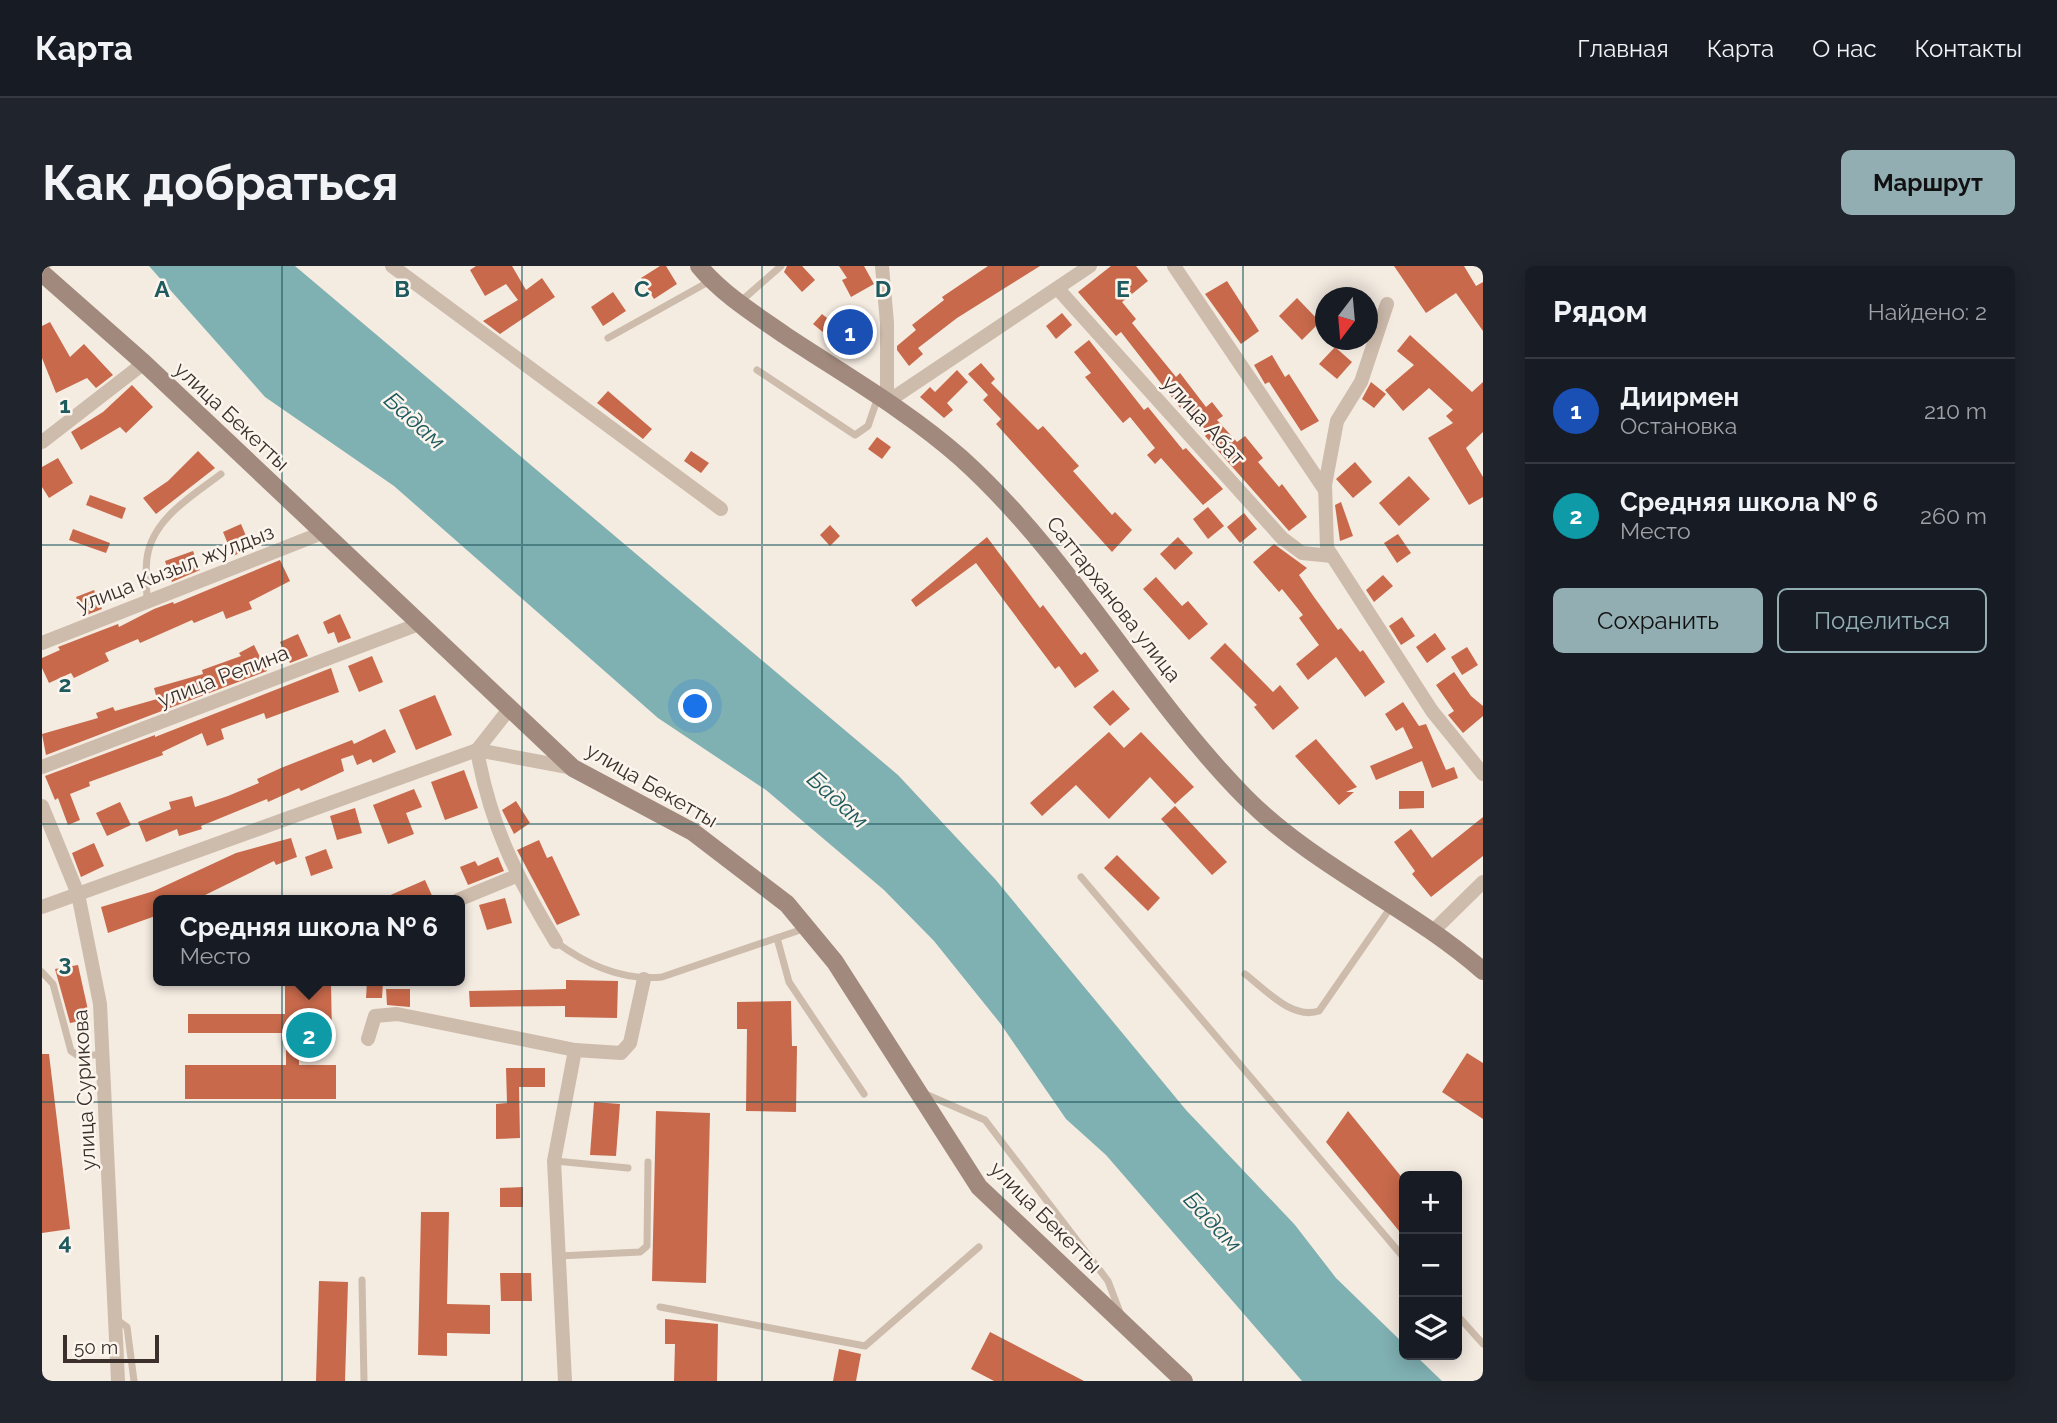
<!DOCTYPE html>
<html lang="ru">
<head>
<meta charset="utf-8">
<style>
  :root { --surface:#171b24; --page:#20242c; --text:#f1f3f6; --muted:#9ea1a6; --line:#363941; --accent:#92aeb2 }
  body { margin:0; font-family:Raleway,sans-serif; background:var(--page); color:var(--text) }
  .controls { position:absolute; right:21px; bottom:21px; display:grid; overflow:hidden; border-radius:10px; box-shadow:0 4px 18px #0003 }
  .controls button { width:63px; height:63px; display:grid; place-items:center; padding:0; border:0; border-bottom:2px solid var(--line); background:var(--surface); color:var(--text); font:35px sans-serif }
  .compass { position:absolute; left:1273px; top:21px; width:63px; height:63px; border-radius:50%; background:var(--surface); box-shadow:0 4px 18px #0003; rotate:196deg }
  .scale { position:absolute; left:21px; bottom:18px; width:96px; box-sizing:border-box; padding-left:7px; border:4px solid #3b302b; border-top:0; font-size:19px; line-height:24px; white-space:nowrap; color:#3b302b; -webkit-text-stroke:5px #fbf5ee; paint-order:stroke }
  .you { position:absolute; left:654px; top:441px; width:24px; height:24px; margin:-18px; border:5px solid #fff; border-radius:50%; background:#1a73e8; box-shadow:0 0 0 10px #1a73e833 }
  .badge { display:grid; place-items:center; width:46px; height:46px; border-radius:50%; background:var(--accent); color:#fff; font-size:23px; font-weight:700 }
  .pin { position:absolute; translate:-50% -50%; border:4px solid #fff; box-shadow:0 2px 7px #0006 }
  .popup { position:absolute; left:111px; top:629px; width:312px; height:91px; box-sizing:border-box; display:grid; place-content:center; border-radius:10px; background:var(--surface); filter:drop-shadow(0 2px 5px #0005); font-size:23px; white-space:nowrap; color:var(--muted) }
  .popup b { font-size:26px; color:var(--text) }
  .popup::after { content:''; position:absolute; left:50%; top:100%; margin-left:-14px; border:14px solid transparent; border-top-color:var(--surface) }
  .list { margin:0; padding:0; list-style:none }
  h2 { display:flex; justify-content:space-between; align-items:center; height:91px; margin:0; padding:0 28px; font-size:30px }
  h2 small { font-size:23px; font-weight:400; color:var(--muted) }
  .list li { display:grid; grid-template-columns:46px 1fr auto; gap:21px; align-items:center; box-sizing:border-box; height:105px; padding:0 28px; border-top:2px solid var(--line) }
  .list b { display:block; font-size:26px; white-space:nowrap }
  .list p { margin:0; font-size:23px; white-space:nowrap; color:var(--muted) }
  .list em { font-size:23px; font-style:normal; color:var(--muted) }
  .actions { display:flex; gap:14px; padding:21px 28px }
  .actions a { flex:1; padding:16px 0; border:2px solid var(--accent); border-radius:10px; text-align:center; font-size:24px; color:var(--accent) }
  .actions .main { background:var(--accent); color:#111 }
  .icon { flex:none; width:38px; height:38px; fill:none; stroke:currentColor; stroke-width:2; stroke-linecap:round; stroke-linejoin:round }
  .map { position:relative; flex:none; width:1441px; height:1115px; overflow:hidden; border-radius:10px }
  header { display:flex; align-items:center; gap:42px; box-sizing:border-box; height:98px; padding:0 35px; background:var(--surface); border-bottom:2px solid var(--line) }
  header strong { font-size:33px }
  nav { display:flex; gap:38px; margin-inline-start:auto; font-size:24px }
  .intro { display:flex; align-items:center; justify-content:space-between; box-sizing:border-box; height:168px; padding:0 42px }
  h1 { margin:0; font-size:49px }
  .button { padding:18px 32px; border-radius:10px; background:var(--accent); color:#111; font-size:24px; font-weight:700 }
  main { display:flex; gap:42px; padding:0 42px }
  aside { flex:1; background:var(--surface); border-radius:10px; box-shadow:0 4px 18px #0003 }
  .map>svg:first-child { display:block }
  .water { fill:#7fb0b2 }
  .building { fill:#c8694b }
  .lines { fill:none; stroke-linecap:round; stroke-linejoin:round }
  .lane { stroke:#cdbbac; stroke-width:7 }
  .street { stroke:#cdbbac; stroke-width:14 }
  .secondary { stroke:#a18a7d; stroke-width:18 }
  .grid { fill:none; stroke:#1f5a5e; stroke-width:2; stroke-opacity:0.55 }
  .labels { text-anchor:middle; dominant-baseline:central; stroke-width:5; stroke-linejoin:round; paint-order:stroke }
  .street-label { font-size:21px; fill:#3b302b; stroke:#fbf5ee }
  .water-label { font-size:23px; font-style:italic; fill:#1f5a5e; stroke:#fbf5ee }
  .grid-label { font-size:23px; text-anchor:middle; font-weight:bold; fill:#1f5a5e; stroke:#fbf5ee; stroke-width:5; stroke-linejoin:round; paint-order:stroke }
</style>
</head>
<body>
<header>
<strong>Карта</strong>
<nav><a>Главная</a><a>Карта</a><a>О нас</a><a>Контакты</a></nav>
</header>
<div class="intro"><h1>Как добраться</h1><a class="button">Маршрут</a></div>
<main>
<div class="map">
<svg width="1441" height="1115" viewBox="0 0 1441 1115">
  <rect width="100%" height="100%" fill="#f4ebe1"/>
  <!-- water -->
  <polygon class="water" points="107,0 253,0 856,509 953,613 1144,844 1253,959 1294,1012 1362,1078 1362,1089 1373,1089 1400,1115 1260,1115 1064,889 1024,853 958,757 892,675 842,624 724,524 616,452 352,220 223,131"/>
  <!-- building -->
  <g class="building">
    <polygon points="434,0 470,0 484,24 500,12 513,31 458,68 441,55 476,34 464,18 443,30 428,4"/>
    <polygon points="618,0 624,0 635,18 612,33 599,12"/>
    <polygon points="745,0 760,0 773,14 760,26 742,6"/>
    <polygon points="797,0 822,0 832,18 809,31 800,14 805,12"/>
    <polygon points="946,0 998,0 915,52 876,82 881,88 867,100 855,84 855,80 874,64 870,59 902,34 900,31"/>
    <polygon points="1069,0 1094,0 1106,15 1080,36 1094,53 1090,57 1134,111 1138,107 1164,141 1170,136 1181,150 1175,154 1195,176 1203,170 1221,192 1216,196 1237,221 1240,218 1265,251 1247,265 1163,170 1166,167 1144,139 1139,143 1079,66 1074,70 1036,26"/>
    <polygon points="1352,0 1422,0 1434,20 1441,16 1441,65 1414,27 1384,47"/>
    <polygon points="1185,15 1217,65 1199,78 1163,28"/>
    <polygon points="571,26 584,45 561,60 549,41"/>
    <polygon points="1255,32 1278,56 1260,74 1237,50"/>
    <polygon points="1020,47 1030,59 1014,73 1004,60"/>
    <polygon points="780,48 795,60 787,71 771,58"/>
    <polygon points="811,51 833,70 817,88 795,69"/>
    <polygon points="8,56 28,91 42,78 71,109 54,122 45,112 14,127 0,92 0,60"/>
    <polygon points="1368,69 1430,126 1441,116 1441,166 1424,182 1441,211 1441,231 1427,239 1386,172 1411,157 1404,150 1411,144 1387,122 1361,145 1343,124 1372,99 1355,85"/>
    <polygon points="1047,74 1102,144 1106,141 1141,184 1144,182 1181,223 1161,239 1119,192 1113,198 1105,189 1113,182 1088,151 1081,157 1043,111 1049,107 1032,86"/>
    <polygon points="1293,81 1310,96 1295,113 1277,98"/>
    <polygon points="1230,89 1243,111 1247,108 1277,155 1259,165 1227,116 1223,118 1212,99"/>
    <polygon points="939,97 953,113 949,117 996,164 1001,160 1037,200 1031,205 1070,249 1073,246 1090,264 1070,286 954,158 959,153 941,134 946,129 926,108"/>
    <polygon points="915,104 926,116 905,137 911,144 902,152 878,131 888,121 893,126"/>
    <polygon points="1329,116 1344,128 1332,142 1320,133"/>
    <polygon points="90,119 111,141 84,167 78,161 39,184 29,166 61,146"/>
    <polygon points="566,125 610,163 601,173 555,137"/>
    <polygon points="835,171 849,181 840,193 826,183"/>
    <polygon points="156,185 173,202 114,248 101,232 126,215"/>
    <polygon points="649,185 667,197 659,207 642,195"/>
    <polygon points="16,192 31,217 7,232 0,221 0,201"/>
    <polygon points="1313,196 1330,216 1311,232 1294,213"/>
    <polygon points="1367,210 1388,233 1357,260 1337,237"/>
    <polygon points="48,229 84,242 80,253 44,239"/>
    <polygon points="1299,236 1311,270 1298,275 1293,239"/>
    <polygon points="1166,241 1182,260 1166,273 1151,253"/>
    <polygon points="1202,247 1215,263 1198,277 1185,261"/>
    <polygon points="199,258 209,282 191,290 181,266"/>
    <polygon points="788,259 798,270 788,280 778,269"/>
    <polygon points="31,263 68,277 64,287 27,274"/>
    <polygon points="1356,268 1369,287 1355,297 1342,277"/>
    <polygon points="945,271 998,342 1001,339 1039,389 1043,386 1057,405 1033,422 1017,400 1013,403 934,297 874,341 869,334"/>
    <polygon points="1136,271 1151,287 1133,304 1118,288"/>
    <polygon points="1232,278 1265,302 1257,309 1272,331 1296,364 1299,362 1318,386 1321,384 1343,416 1323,431 1294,391 1266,414 1254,398 1277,379 1257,352 1261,349 1240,323 1237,326 1211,296"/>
    <polygon points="151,285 158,304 130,316 123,295"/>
    <polygon points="238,294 248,315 207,336 210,343 184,353 181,345 152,357 150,354 98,377 96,373 63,387 67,395 32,412 29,407 7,417 0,402 0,392 18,384 16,381 76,358 77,361 112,343 131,336 132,338"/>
    <polygon points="1341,309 1351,320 1332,336 1324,324"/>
    <polygon points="1114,311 1140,340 1146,335 1166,358 1147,374 1101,323"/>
    <polygon points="52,324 60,343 42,350 34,331"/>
    <polygon points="298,348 309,372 296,377 292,366 286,368 281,356"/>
    <polygon points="1360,351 1373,370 1359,379 1347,360"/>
    <polygon points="1393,367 1404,383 1385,397 1374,381"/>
    <polygon points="256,368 266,390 248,397 238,376"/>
    <polygon points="1183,377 1231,426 1238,419 1257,442 1231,464 1212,441 1215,439 1168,392"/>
    <polygon points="212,379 225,405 4,489 0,468 56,452 54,447 71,441 73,445 115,433 112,422 161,408 160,404 199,390 197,387"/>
    <polygon points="1425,381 1436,399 1420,409 1409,391"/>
    <polygon points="330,390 341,416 317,426 306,400"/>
    <polygon points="289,402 297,426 224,453 222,447 179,463 182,473 165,480 160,467 120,486 121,489 47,516 48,520 28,528 38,554 26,559 16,532 13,534 3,510 113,469 113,471"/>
    <polygon points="1412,406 1429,430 1441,440 1441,450 1421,467 1406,449 1412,445 1394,419"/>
    <polygon points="1071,424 1088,443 1068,460 1051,441"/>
    <polygon points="393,429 410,469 374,484 357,444"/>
    <polygon points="1361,436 1377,460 1384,458 1404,504 1412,501 1416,512 1390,522 1380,495 1334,514 1328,500 1371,482 1361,461 1354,465 1343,448"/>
    <polygon points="343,463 354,486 331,497 329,493 315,499 311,489 299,493 302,505 259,525 257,522 226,536 225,533 159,560 160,563 137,570 135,563 104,576 96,556 129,543 127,536 150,530 153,541 186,530 217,517 215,513 239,502 310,474 312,478"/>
    <polygon points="1067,466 1082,482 1099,466 1152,521 1133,538 1108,511 1067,553 1034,519 1000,550 988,537"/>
    <polygon points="1274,473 1315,521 1304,526 1312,526 1297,539 1253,490"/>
    <polygon points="422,504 436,542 403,554 389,516"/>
    <polygon points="372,523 380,541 364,547 372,568 346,578 331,539"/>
    <polygon points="1357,525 1382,525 1382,542 1357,543"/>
    <polygon points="474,535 488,557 472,568 460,544"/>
    <polygon points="78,536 89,559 65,570 54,547"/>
    <polygon points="1133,540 1185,596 1170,609 1119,553"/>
    <polygon points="313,542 320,567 295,574 288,550"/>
    <polygon points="1441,551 1441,590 1389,631 1370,608 1373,605 1352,576 1369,563 1390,592"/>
    <polygon points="249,572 255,591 234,599 232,595 155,633 154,630 145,634 116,634 116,649 66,667 59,641 112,625 194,587"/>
    <polygon points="497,574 505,592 510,590 538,649 515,659 475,584"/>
    <polygon points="52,577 62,600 39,611 30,587"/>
    <polygon points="284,583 291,602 269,610 263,591"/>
    <polygon points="1075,589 1118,632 1106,645 1062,602"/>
    <polygon points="456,591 462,605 426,619 418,601 433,595 436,600"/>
    <polygon points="383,614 392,634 337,634"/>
    <polygon points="463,632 470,657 445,664 437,639"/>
    <polygon points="36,699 48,753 28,757 13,703"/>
    <polygon points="524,714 576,715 575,752 523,751 523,740 428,741 427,725 524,723"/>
    <polygon points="243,715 289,715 290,772 257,772 257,799 294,799 294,833 143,833 143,799 244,799 244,767 146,767 146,748 243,748"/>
    <polygon points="325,715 341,715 340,732 324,732"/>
    <polygon points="344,723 368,723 368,741 345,739"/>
    <polygon points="749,735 750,780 755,780 754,846 704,845 705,763 695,763 695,736"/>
    <polygon points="1425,787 1441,797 1441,853 1400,826"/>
    <polygon points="0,788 7,788 28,963 0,967"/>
    <polygon points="464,802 503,802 503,821 477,821 478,872 454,873 454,838 465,837"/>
    <polygon points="552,836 578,838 574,890 548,889"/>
    <polygon points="614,845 668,847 664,1017 610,1015"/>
    <polygon points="1306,845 1362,914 1362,971 1284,876"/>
    <polygon points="481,921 481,941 458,941 458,922"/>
    <polygon points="379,946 407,946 405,1038 448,1039 448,1068 405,1067 405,1090 376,1089"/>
    <polygon points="458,1007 489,1007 490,1035 459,1035"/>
    <polygon points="277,1015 306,1016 303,1115 274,1115"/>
    <polygon points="623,1053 676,1058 675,1115 632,1115 633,1078 623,1078"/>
    <polygon points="948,1066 1042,1115 952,1115 929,1103"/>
    <polygon points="797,1083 819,1088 814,1115 791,1115"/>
  </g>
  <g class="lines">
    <!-- lane -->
    <g class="lane">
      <polyline points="698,36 739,0"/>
      <polyline points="566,72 668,15"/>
      <polyline points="715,104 813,169 826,160 836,131"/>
      <path d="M105 336C105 322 103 307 105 292 110 253 150 230 179 208"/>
      <polyline points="1039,611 1362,992"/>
      <polyline points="735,672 747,716 822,828"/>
      <path d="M514 676C545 699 581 715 620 711L764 662"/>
      <polyline points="0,706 11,718 29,785 35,789 61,789"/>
      <path d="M1203 708C1224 724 1250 754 1277 745L1349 641"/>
      <polyline points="881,827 943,854 1066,1015 1079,1049"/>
      <polyline points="513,895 586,902"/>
      <polyline points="517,990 598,986 605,980 606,896"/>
      <polyline points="320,1014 322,1115"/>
      <polyline points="618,1041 823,1080 937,981"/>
      <polyline points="1415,1049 1441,1078"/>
      <polyline points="74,1053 85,1061 92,1115"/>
    </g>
    <!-- street -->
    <g class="street">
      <polyline points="350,0 679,243"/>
      <polyline points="840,0 845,57 845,136"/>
      <polyline points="1132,0 1283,224"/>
      <polyline points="1016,23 1240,272 1260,287 1290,290"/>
      <polyline points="1345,38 1319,116 1295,155 1283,219 1285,282 1390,445 1441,508"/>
      <polyline points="845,136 1048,0"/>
      <polyline points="0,176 102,97"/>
      <polyline points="0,377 280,267"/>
      <path d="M468 442 435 484C448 559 475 612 514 676"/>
      <polyline points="0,501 377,358"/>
      <polyline points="0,540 36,628 58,738 76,1115"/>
      <polyline points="416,634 474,610"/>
      <polyline points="0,641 435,484 531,502"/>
      <polyline points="1389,667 1441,616"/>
      <polyline points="326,773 333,750 355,748 533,784 579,787 588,777 602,713"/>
      <polyline points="523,1115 512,895 533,784"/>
    </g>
    <!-- secondary -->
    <g class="secondary">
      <path d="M657 0C680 28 714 49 744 70 803 109 866 145 919 192 1030 292 1100 427 1204 532 1273 601 1368 641 1441 705"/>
      <polyline points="0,7 102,97 531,502 651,566 745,638 793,696 937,921 1142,1115"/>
    </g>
  </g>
  <!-- grid -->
  <path class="grid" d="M240 0V1115M480 0V1115M720 0V1115M961 0V1115M1201 0V1115M0 279H1441M0 558H1441M0 836H1441"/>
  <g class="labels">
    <!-- street labels -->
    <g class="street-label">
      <text transform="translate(190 150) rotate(43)">улица Бекетты</text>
      <text transform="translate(1162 154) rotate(48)">улица Абат</text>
      <text transform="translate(133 302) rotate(-21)">улица Кызыл жулдыз</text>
      <text transform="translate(1072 333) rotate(52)">Саттарханова улица</text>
      <text transform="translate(181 410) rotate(-21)">улица Репина</text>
      <text transform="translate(610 519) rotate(30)">улица Бекетты</text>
      <text transform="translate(42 824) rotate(-93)">улица Сурикова</text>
      <text transform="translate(1004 951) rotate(45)">улица Бекетты</text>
    </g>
    <!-- water labels -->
    <g class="water-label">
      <text transform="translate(373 154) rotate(42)">Бадам</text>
      <text transform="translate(796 533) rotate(42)">Бадам</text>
      <text transform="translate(1171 955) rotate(47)">Бадам</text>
    </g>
  </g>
  <g class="grid-label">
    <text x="120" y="31">A</text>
    <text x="360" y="31">B</text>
    <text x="600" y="31">C</text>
    <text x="841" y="31">D</text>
    <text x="1081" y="31">E</text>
    <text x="23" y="147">1</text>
    <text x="23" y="426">2</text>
    <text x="23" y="705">3</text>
    <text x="23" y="984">4</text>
  </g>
</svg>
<div class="controls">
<button>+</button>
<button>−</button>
<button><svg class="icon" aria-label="layers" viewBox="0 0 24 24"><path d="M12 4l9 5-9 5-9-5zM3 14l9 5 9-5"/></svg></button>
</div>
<svg class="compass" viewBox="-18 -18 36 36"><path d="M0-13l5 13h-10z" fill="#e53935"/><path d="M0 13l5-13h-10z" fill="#9ea1a6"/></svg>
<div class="scale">50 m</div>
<div class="you"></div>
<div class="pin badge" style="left:808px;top:66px;background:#1a4fb4">1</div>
<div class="pin badge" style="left:267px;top:769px;background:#0f9aa8">2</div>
<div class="popup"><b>Средняя школа № 6</b>Место</div>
</div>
<aside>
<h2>Рядом<small>Найдено: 2</small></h2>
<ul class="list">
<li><span class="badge" style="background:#1a4fb4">1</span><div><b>Диирмен</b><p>Остановка</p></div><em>210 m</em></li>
<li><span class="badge" style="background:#0f9aa8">2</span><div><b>Средняя школа № 6</b><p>Место</p></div><em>260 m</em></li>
</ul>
<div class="actions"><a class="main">Сохранить</a><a>Поделиться</a></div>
</aside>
</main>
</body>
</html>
